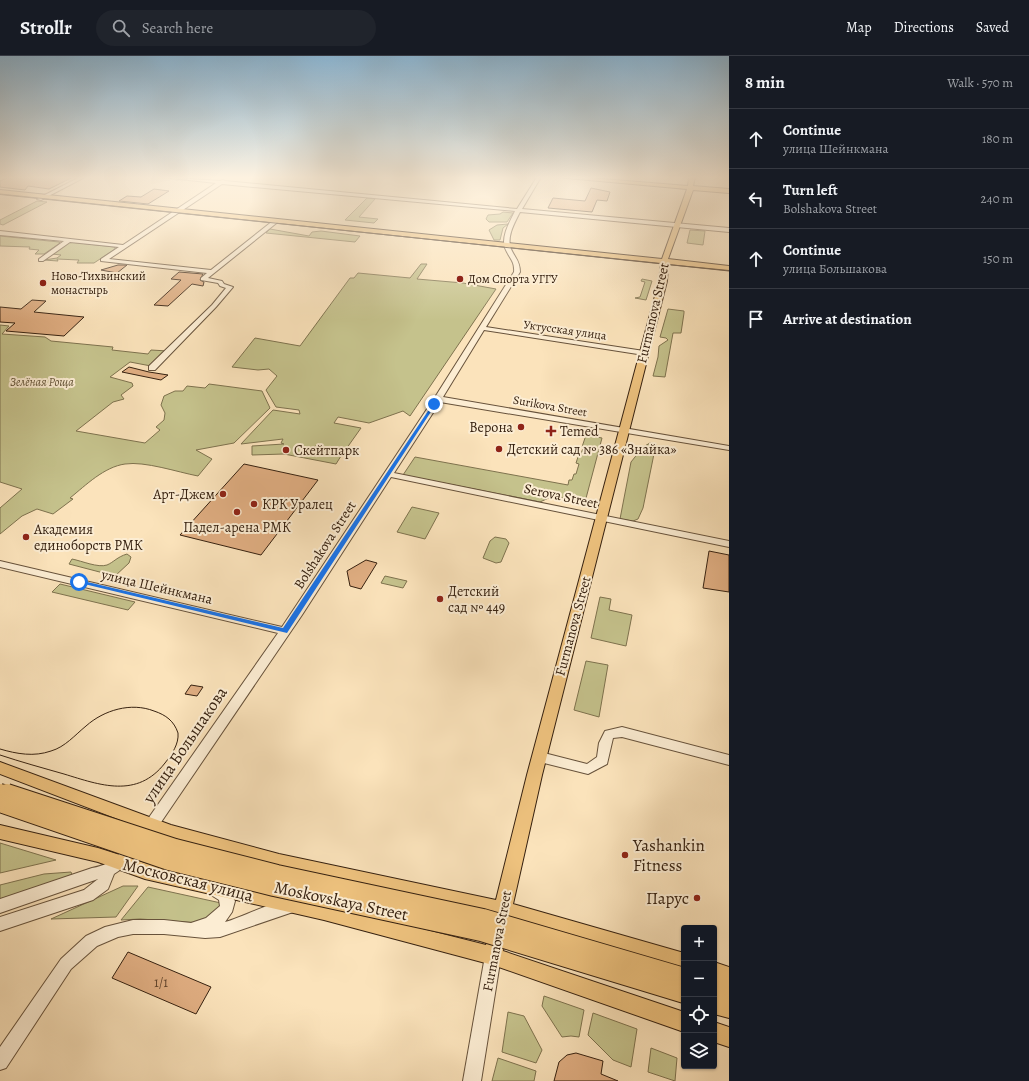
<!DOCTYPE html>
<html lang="en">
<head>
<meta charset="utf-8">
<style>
  :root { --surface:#171b24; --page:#20242c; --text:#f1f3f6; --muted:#9ea1a6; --line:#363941 }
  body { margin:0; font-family:Alegreya,serif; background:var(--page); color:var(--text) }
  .controls { position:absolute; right:12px; bottom:12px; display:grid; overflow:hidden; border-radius:4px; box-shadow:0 1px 3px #0004 }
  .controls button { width:36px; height:36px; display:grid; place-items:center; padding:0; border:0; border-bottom:1px solid var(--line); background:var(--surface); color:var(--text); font:20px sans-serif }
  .stop { position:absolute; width:12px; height:12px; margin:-9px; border:3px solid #1a73e8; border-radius:50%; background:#fff }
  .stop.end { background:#1a73e8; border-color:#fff; box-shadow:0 1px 4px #0008 }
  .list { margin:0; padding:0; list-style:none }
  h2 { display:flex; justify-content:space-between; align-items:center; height:52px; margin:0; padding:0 16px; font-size:17px }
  h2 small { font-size:13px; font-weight:400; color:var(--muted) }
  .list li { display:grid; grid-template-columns:26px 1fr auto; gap:12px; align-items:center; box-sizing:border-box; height:60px; padding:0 16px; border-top:1px solid var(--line) }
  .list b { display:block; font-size:15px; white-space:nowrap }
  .list p { margin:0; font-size:13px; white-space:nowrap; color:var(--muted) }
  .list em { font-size:13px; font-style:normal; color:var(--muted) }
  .icon { flex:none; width:22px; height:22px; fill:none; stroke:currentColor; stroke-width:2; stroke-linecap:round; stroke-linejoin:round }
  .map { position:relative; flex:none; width:729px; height:1025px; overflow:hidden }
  header { display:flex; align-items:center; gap:24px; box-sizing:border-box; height:56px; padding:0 20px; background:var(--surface); border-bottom:1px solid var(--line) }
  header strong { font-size:19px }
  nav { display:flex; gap:22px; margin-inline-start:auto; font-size:14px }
  .search { width:280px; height:36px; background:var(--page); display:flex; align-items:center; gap:10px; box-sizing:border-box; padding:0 14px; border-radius:22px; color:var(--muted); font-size:15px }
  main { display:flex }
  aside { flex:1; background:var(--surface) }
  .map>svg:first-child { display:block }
  .green { fill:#c5c28c; stroke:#7e724e }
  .building { fill:#e0ae82; stroke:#362110 }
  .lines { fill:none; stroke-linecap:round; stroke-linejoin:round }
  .minor-casing { stroke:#67523b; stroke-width:2 }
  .major-casing { stroke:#362110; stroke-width:2 }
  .minor { fill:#fcedd3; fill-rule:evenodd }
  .major { fill:#eec27e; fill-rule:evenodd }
  .tram { stroke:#362110; stroke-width:1 }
  .major-bridge-far1-casing { stroke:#362110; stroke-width:16; stroke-linecap:butt }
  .major-bridge-casing { stroke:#362110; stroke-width:20; stroke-linecap:butt }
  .major-bridge-far1 { stroke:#eec27e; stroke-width:14 }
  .major-bridge { stroke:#eec27e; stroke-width:18 }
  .route { fill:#1a73e8 }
  .poi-dot { fill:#8f2418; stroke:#fcedd3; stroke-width:1.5 }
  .labels { text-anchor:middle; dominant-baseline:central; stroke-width:4; stroke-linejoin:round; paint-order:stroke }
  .far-poi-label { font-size:12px; fill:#362110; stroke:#fcedd3; text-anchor:start }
  .far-street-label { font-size:12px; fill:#362110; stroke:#fcedd3 }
  .far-park-label { font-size:12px; font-style:italic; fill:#615135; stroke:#fcedd3 }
  .street-label { font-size:14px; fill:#362110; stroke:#fcedd3 }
  .poi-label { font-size:14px; fill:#362110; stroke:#fcedd3; text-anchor:start }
  .near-number-label { font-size:14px; fill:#60442c }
  .near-street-label { font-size:17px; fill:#362110; stroke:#fcedd3 }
  .near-poi-label { font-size:17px; fill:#362110; stroke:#fcedd3; text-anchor:start }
</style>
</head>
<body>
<header>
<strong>Strollr</strong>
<div class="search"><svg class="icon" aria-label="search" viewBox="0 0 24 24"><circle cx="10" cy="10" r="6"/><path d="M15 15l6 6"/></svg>Search here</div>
<nav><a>Map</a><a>Directions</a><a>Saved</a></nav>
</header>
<main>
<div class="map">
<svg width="729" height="1025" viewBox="0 0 729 1025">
  <rect width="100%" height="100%" fill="#fbe3bb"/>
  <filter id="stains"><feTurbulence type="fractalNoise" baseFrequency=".005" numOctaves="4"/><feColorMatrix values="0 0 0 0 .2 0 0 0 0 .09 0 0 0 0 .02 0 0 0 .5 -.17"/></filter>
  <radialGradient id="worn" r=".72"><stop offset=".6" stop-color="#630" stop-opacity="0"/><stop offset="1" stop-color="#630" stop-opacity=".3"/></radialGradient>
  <!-- green -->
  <g class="green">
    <polygon points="367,142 375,143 359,161 378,163 374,167 345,164"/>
    <polygon points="37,145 47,146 3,169 0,168 0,164"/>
    <polygon points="503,156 513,157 507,166 489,166 486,163 488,159 500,158"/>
    <polygon points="508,168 503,172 500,184 494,184 489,174 497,169"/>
    <polygon points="270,173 309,180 312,176 321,175 360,180 355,186 266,177"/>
    <polygon points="690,174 705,175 703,189 687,187"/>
    <polygon points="0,180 59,186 60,187 44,198 35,198 39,194 29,193 30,191 0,190"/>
    <polygon points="70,186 115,191 115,193 94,207 77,207 79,204 57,203 58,205 44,204 57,202 61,199 52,198"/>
    <polygon points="421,208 427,208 417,223 463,227 496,233 410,360 403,355 369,367 338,361 334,367 361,372 344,396 315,390 313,392 341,400 336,408 284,398 252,399 252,390 284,388 281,387 283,383 241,388 273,354 300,358 299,354 276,351 266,334 277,320 269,313 258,314 232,311 255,282 300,290 350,222 354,222 358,217 410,222"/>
    <polygon points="642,223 652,225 646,244 635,242 640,241 645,226 641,225"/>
    <polygon points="668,253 684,255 684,257 681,277 673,277 665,321 653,320 658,301 659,290 668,284 666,282 660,281"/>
    <path d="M0 269 9 270 2 278 45 281 51 285 113 291 112 294 148 298 151 294 168 295 151 310 130 306 110 321 132 327 133 330 121 339 124 343 113 346 76 375 145 387 160 374 156 371 164 364 165 357 161 349 164 340 175 335H183L187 330 205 332 209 328 262 335 270 352 234 387 196 394 212 403 198 420C177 416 145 405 125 408 104 411 86 429 70 442L73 443 53 458 37 453 22 460 0 478V452L22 433 0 426Z"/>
    <polygon points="586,379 602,382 585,446 553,440 540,446 403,419 415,401 568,429 569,424 572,424 574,418 576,418 579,408 576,407 578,401 580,401 583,392 582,391"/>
    <polygon points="650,387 656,388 643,452 638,463 633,465 620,463 631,406 643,391"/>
    <polygon points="412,451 439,457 425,483 397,476"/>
    <polygon points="495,481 506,483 509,487 501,506 496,507 483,502 490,485"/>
    <path d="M127 498 131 501 129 507 115 520 69 508 72 503C82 505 98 512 107 509 114 506 117 501 127 498Z"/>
    <polygon points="385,520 407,525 403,532 381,527"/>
    <polygon points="60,528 135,546 128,554 52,536"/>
    <polygon points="600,541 611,543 609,554 632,559 626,590 591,582"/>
    <polygon points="586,605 608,609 599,661 574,654"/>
    <polygon points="0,787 56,804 0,817"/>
    <polygon points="71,816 73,821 0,843 0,829 44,818"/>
    <polygon points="123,830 138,830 116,861 51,863"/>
    <polygon points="148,831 221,847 219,854 202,867 140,863 121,864"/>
    <polygon points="544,940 584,954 579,981 571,980 562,981 542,950"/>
    <polygon points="508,956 524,960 542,994 536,1007 502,996"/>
    <polygon points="593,957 637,973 631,1011 613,1004 588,979"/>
    <polygon points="651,992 677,1002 675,1025 648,1016"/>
    <polygon points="498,1002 536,1015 534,1025 492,1025"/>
  </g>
  <!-- building -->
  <g class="building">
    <polygon points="9,121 57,121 71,122 49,133 28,130 25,134 0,131 0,125"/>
    <polygon points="591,132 610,136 607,145 597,144 592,156 548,152 553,142 585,145"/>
    <polygon points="154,133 169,135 148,148 119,145 127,140 141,141"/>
    <polygon points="118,209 127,209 117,217 101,214"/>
    <polygon points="179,216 203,218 200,224 204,226 203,230 192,228 168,250 154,249 181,224 171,223"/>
    <polygon points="32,244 46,245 34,256 84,261 64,280 6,275 15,267 0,266 0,251 21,253"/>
    <polygon points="129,311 149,316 168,319 161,324 122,316"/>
    <polygon points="244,408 318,424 261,499 180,479"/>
    <polygon points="709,495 729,499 729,536 703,532"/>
    <polygon points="366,504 377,507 361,533 350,530 347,515"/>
    <polygon points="191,629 203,631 197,640 185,638"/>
    <polygon points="128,896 211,931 196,958 112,922"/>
    <polygon points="576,997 603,1005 601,1018 618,1025 554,1025 559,1006 567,999"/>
  </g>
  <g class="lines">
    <defs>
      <g id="minor">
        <polygon points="80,121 85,121 41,144 37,143"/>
        <path d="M162 121 220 125 223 124 225 125 517 153 537 121H541L522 153 729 172V176L520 156C515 166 506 181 511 193 515 202 520 205 520 216L486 271 644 295 647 297 644 299 484 274 443 341 729 390V394L440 346 394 417 729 485V491L391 421 302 559 153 778 148 780 143 778 141 774 143 770 278 577 0 511V505L282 571 437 338 514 216C515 205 509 202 505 192 501 180 510 166 515 155L222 128 109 203 211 214 274 164 279 165 208 222 222 225 224 228 233 231 216 251 155 314H149V310L212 249 226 232 220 230 218 227 201 224V222L207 217 101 205V203L119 191 70 186 43 205H39V203L64 185 0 179V175L123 189 216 127Z"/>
        <polygon points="622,671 729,699 729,709 622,681 613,682 607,708 588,718 536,705 534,701 536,697 540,696 587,708 597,701 599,687 605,675"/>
        <path d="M135 784 140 786 142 790 126 810 114 818 108 833 93 844 0 875V861L84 834 98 823 0 857V843L92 812C104 810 112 806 120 797 125 792 128 786 135 784Z"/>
        <path d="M216 827 229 835 235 845 232 856 225 866C241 862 282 840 296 845L298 850 296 855 220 881 205 882 164 878H133L118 881 97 890 71 913 6 1012 0 1014V991L61 903 86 880 105 871 133 864H164L191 867 206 862 220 850 219 844 211 839 209 834 211 829Z"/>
        <polygon points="493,893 498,895 501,900 481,1025 463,1025 485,900 488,895"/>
      </g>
      <g id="major">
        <polygon points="556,121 578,121 688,130 689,121 695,121 693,130 729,133 729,137 693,134 668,203 729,210 729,214 668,208 667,225 542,719 513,848 684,897 684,915 510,863 503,895 684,956 684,976 493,909 324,864 145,823 98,806 0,783 0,769 98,792 145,807 324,848 486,889 493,859 279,812 170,783 0,718 0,706 171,769 279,798 496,844 527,719 659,225 661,207 0,138 0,134 662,203 687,133"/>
        <polygon points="714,906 729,911 729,962 714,958"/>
        <polygon points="714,966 729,971 729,991 714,986"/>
      </g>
    </defs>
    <!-- minor casing -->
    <use href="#minor" class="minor-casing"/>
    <!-- major casing -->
    <use href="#major" class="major-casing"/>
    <!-- minor -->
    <use href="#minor" class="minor"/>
    <!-- major -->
    <use href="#major" class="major"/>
    <!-- tram -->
    <g class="tram">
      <polyline points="0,138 729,215"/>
      <path d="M0 693C17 698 34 701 51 695 65 691 75 679 86 670 104 654 131 646 154 655 166 659 174 665 178 677 179 688 172 698 165 707 137 743 100 729 64 718 43 712 21 706 0 699"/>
    </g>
    <defs>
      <polyline id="major-bridge-far1" points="0,735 10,738"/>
      <g id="major-bridge">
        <polyline points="7,737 175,792 277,818 483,862 684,921"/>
        <polyline points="0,747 169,805 274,831 481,876 684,938"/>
      </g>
    </defs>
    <!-- major-bridge-far1 casing -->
    <use href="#major-bridge-far1" class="major-bridge-far1-casing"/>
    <!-- major-bridge casing -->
    <use href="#major-bridge" class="major-bridge-casing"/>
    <!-- major-bridge-far1 -->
    <use href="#major-bridge-far1" class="major-bridge-far1"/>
    <!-- major-bridge -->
    <use href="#major-bridge" class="major-bridge"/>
  </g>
  <!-- sky -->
  <linearGradient id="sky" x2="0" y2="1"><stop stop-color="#8cb7d5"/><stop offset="0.46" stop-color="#fdf2e0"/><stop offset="1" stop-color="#fdf2e0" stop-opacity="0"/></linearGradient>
  <rect width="729" height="264" fill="url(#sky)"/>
  <!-- route -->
  <polygon class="route" points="434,346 436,348 287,577 76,526 79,524 283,572"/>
  <!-- markers -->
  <g class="poi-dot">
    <circle cx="460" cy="223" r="4"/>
    <circle cx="43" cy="227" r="4"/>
    <circle cx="521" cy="371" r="4"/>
    <path d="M549 369h4v4h4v4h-4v4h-4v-4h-4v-4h4z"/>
    <circle cx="499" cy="393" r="4"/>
    <circle cx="286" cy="394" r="4"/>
    <circle cx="223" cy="438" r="4"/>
    <circle cx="254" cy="448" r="4"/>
    <circle cx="237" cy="456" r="4"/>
    <circle cx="26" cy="481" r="4"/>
    <circle cx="440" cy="543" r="4"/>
    <circle cx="625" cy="799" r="4"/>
    <circle cx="697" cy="842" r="4"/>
  </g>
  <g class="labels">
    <!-- far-poi labels -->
    <g class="far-poi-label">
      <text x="51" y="220">Ново-Тихвинский<tspan x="51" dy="14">монастырь</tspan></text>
      <text x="468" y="223">Дом Спорта УГГУ</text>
    </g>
    <!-- far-street labels -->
    <g class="far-street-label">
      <text transform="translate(565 274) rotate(8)">Уктусская улица</text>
      <text transform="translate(550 350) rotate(10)">Surikova Street</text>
    </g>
    <!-- far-park labels -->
    <g class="far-park-label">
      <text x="42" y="326">Зелёная Роща</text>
    </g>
    <!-- street labels -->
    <g class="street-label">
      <text transform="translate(653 257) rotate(-77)">Furmanova Street</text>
      <text transform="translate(561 440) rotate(12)">Serova Street</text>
      <text transform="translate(325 489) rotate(-57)">Bolshakova Street</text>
      <text transform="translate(157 531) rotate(13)">улица Шейнкмана</text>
      <text transform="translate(573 570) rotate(-75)">Furmanova Street</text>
      <text transform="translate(497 885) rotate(-79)">Furmanova Street</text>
    </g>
    <!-- poi labels -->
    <g class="poi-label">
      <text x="513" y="371" text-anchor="end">Верона</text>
      <text x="560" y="375">Temed</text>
      <text x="507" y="393">Детский сад № 386 «Знайка»</text>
      <text x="294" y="394">Скейтпарк</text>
      <text x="215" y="438" text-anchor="end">Арт-Джем</text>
      <text x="262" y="448">КРК Уралец</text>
      <text x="237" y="471" text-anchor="middle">Падел-арена РМК</text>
      <text x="34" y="473">Академия<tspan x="34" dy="16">единоборств РМК</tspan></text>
      <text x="448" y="535">Детский<tspan x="448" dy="16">сад № 449</tspan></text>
    </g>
    <!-- near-number labels -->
    <g class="near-number-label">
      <text x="161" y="926">1/1</text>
    </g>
    <!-- near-street labels -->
    <g class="near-street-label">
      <text transform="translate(185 689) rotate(-56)">улица Большакова</text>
      <text transform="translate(188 824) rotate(14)">Московская улица</text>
      <text transform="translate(341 845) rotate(12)">Moskovskaya Street</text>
    </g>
    <!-- near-poi labels -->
    <g class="near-poi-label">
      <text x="633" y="789">Yashankin<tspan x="633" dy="20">Fitness</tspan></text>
      <text x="689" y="842" text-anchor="end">Парус</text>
    </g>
  </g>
  <rect width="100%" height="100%" filter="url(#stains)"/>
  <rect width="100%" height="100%" fill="url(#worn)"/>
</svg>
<div class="controls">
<button>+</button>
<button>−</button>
<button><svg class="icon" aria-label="locate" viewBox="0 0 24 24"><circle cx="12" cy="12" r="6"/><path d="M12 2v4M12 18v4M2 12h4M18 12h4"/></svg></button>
<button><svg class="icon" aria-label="layers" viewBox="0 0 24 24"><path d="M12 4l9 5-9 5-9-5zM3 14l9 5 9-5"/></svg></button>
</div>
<div class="stop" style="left:79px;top:526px"></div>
<div class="stop end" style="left:434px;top:348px"></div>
</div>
<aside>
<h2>8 min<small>Walk · 570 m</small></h2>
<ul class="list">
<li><svg class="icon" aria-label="ahead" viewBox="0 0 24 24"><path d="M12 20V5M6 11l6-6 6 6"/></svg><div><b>Continue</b><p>улица Шейнкмана</p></div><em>180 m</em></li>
<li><svg class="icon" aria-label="left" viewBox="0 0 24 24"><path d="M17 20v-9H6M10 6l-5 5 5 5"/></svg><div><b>Turn left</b><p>Bolshakova Street</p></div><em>240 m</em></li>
<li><svg class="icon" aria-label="ahead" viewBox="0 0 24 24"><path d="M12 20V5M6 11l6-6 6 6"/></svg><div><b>Continue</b><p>улица Большакова</p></div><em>150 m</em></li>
<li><svg class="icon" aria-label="arrive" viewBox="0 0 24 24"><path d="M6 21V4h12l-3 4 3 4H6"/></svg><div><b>Arrive at destination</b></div></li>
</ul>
</aside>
</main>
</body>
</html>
